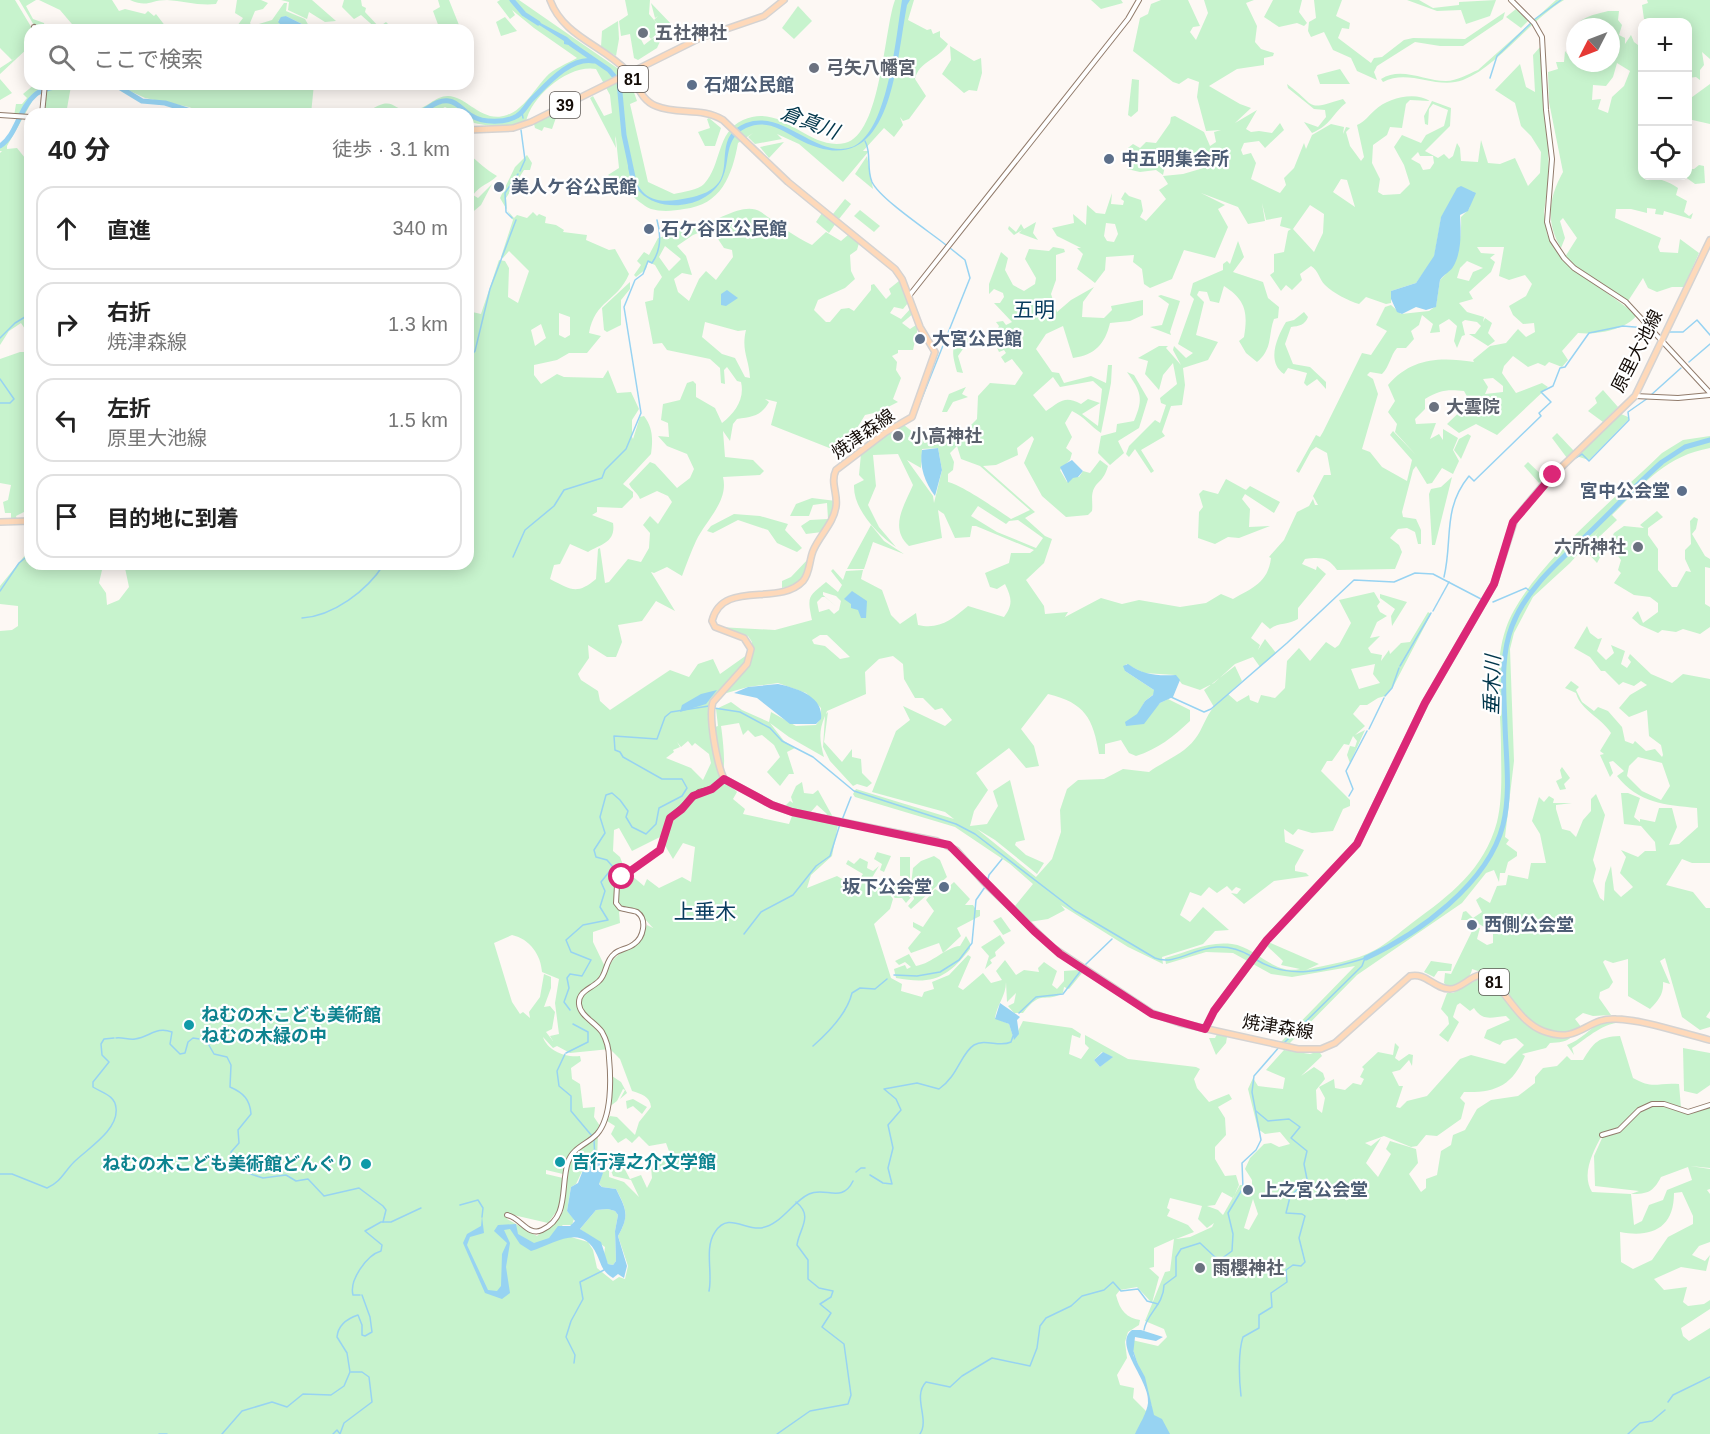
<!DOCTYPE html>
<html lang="ja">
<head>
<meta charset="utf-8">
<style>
  :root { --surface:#fff; --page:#f6f6f6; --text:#222; --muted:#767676; --line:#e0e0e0 }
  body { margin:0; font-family:Arial,"Noto Sans JP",sans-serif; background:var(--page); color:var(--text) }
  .controls { position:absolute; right:18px; top:18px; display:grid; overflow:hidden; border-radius:12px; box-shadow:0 3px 15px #0003 }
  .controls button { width:54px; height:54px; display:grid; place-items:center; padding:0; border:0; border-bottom:2px solid var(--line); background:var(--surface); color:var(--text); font:30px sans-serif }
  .compass { position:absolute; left:1566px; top:18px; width:54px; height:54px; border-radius:50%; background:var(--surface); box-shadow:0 3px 15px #0003; rotate:228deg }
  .stop { position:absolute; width:18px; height:18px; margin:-14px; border:4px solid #db2777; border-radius:50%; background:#fff }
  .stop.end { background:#db2777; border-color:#fff; box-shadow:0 2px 6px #0008 }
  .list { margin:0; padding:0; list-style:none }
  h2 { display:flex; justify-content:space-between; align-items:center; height:78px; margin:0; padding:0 24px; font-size:26px }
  h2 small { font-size:20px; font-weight:400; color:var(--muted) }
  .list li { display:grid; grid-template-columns:39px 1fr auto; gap:18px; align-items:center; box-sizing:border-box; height:84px; margin:0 12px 12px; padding:0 12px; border:2px solid var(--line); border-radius:18px }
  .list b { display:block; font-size:22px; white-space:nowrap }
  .list p { margin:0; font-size:20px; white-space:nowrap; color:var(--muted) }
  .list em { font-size:20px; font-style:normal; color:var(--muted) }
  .icon { flex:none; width:33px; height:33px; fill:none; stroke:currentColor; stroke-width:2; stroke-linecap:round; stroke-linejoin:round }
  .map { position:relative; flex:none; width:1710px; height:1434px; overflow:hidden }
  .search { position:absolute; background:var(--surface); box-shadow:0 3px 15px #0003; left:24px; top:24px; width:450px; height:66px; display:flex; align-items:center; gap:15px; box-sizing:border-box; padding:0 21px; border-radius:18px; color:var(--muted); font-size:22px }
  .panel { position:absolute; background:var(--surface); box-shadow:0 3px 15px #0003; left:24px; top:108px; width:450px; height:462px; border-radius:18px }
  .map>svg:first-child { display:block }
  .green { fill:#c7f3cd; fill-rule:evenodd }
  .water { fill:#97d3f2; fill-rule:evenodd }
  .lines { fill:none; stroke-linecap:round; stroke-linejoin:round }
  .stream { stroke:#97d3f2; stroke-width:1.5 }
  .river { stroke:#97d3f2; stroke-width:5 }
  .minor-casing { stroke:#917b6b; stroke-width:6 }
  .major-casing { stroke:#d5d3d2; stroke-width:8 }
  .minor { stroke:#fff; stroke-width:4 }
  .major { stroke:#fed9ba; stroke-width:5 }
  .route { stroke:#db2777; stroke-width:8 }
  .worship-dot { fill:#6b7280; stroke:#fff; stroke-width:2 }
  .service-dot { fill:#5c6f8a; stroke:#fff; stroke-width:2 }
  .culture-dot { fill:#0f9aa8; stroke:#fff; stroke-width:2 }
  .labels { text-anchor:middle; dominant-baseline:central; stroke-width:4.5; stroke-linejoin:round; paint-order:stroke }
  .shield { fill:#fff; stroke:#5a5551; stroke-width:1.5 }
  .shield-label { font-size:16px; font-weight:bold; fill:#140c07 }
  .worship-label { font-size:18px; font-weight:bold; fill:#5b616d; stroke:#fff; text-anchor:start }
  .service-label { font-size:18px; font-weight:bold; fill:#4e5e75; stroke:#fff; text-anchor:start }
  .street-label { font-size:18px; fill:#140c07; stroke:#fff }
  .culture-label { font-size:18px; font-weight:bold; fill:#0d838f; stroke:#fff; text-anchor:start }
  .water-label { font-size:20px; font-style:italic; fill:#01364b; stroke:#fff }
  .quarter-label { font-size:21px; fill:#083b5e; stroke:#fff }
</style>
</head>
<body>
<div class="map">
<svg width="1710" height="1434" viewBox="0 0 1710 1434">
  <rect width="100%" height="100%" fill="#fdf8f4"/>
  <!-- green -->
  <g class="green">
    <polygon points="0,0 15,0 33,30 30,30 30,46 0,74 0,68 17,57 12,60 0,48"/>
    <polygon points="19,0 36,0 26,6 33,19 44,23 45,28 35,27"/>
    <polygon points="39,0 112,0 119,11 125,9 145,14 148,11 154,16 156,14 166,27 172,30 77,30 60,10"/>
    <path d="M130 0H218L216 4C199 6 183 1 167 0 150 0 148 8 130 0Z"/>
    <polygon points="237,0 261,0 268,3 263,9 255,11 250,23 252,26 272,20 284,3 287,3 286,11 305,19 310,28 304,24 308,30 296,30 302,24 286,16 278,21 286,30 234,30 243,18 235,13"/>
    <polygon points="281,0 312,0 336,21 325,22 309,12 307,19 288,10 289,2"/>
    <polygon points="344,0 361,0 362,6 366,8 365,12 379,27 386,22 388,24 378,30 361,15 354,19 342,7"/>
    <polygon points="438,0 449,0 461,30 440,30 433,11 440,7"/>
    <path d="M500 0H519L620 70 624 83 630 81 637 101 630 104 648 182 674 194C682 192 699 190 704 184 722 165 716 132 743 120 783 102 807 151 845 143 881 135 884 29 895 0H914L908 20 927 30 931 29 933 34 940 31V37L948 44C939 59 919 61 915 79L926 96 909 119 903 121 900 117 903 125 894 137 884 128 863 151H869L843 182 799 144 777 134 782 139 755 144 748 137 753 133 738 143C732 176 721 205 684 209 674 211 661 212 651 209 643 207 617 182 608 175L619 168 616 139 615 136 616 148 590 98 593 96 604 116 612 113 610 95 596 69C569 64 531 96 526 122 505 128 490 127 470 122L468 114H459L445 107 432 114H364C397 91 389 113 414 110 426 109 435 96 448 96 467 96 482 124 507 115 523 110 535 89 546 77 553 69 568 63 577 58L534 28 512 10 515 15 510 19 497 2Z"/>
    <polygon points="625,0 650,0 649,14 664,32 664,37 658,33 651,39 643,28 637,32 644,45 657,35 662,37 657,48 638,60 634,58 630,34 621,36 619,21 628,15"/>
    <polygon points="1082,0 1121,0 1123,3 1101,9 1091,0"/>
    <path d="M1161 0H1188L1200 26 1193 27 1190 32 1196 40 1208 13 1204 0H1254L1246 3 1257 26 1255 42 1261 49 1274 53 1273 56 1264 58V65L1237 69 1209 86 1240 104 1251 108 1235 123 1257 110 1246 129 1251 132 1259 131 1272 133 1280 123 1284 130 1265 148 1259 141 1244 143 1241 150 1243 155 1251 153 1256 163 1251 179 1280 193 1286 185 1284 178 1294 168 1304 143 1306 149 1312 135 1331 124 1344 127 1343 134 1346 127 1350 128 1346 132 1350 146 1361 161 1364 157 1357 125C1366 121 1368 116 1375 110 1387 98 1415 91 1430 101L1410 100 1406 104 1402 128 1390 127 1387 135 1373 145 1372 163 1380 179 1378 192 1383 195 1400 194 1410 184 1404 165 1394 147 1402 135 1421 143 1426 135 1444 126 1448 110 1433 104 1429 109 1428 125 1425 124 1424 116 1432 101 1451 108 1450 126 1425 151 1438 158 1444 154 1449 159 1453 156 1457 143 1460 148 1461 161 1478 162 1481 140 1488 163 1500 164 1515 158 1528 186 1540 173 1541 152 1531 136 1521 126 1515 103 1495 90 1520 64 1526 87 1535 92 1533 55 1541 46 1543 100 1548 143 1549 177 1544 212 1547 234 1562 260 1637 315C1626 330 1597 335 1578 333L1562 351 1568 360 1562 367 1549 362 1545 366 1538 363 1528 367 1513 356 1504 366 1502 373 1516 393 1542 383 1548 387 1497 435 1476 424 1459 433 1447 424 1470 402 1464 391C1448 389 1439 390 1425 399V409L1415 419 1416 424 1436 423 1430 439 1439 434 1443 440V429L1458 438 1453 450 1459 461 1453 474 1442 468 1432 483 1427 484 1416 466 1413 470 1402 512 1403 517 1416 519 1421 530V544H1418L1415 532 1407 528 1398 529 1390 538 1399 545 1402 552 1395 569 1337 570C1328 557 1320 557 1305 559L1302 564 1316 570 1317 566 1326 574 1298 608V619C1289 625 1279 622 1270 629L1262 622 1251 638 1260 645 1258 650 1265 639 1276 653 1260 667 1253 657 1235 664 1214 683 1200 690 1182 684 1175 675 1144 673 1126 664 1125 671 1154 690V694L1145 701 1138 714 1145 718 1160 703 1168 699 1190 710V721C1173 737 1158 749 1136 756L1129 753 1121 740 1105 744V754H1099C1093 718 1085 703 1048 694L1021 729 1034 746 1039 766 1026 768 1009 748 976 773 988 790 974 811 970 826 987 824 998 806 993 791 1010 780 1025 840 1016 842 1015 845 1026 855 1044 863 1037 874 995 840 977 829 1036 877 1052 859 1061 832 1060 810 1067 789 1078 780 1104 779 1123 769 1149 772C1164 761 1184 754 1195 739 1203 729 1205 717 1214 707L1204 690 1235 666 1242 681 1228 694 1237 702 1249 695 1250 700 1258 703 1261 695 1275 698 1285 688 1287 661 1299 648 1310 661 1326 642 1335 648 1339 645 1351 623 1339 600 1374 592 1380 602 1377 606 1380 612 1387 616 1377 622 1370 638 1380 636 1368 648 1371 653 1382 655 1381 661 1389 650 1390 654 1401 643 1410 642 1428 612 1431 614 1393 687 1385 696 1378 698 1367 705H1360L1353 714 1365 726 1355 735 1365 730 1350 763 1347 755 1350 746 1355 747 1357 741 1353 736 1349 745 1344 744 1332 761H1327L1321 771 1350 800V806L1343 809 1333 831 1312 833 1298 829 1293 835 1284 829 1285 842 1304 850 1295 866V871L1306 873 1309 876 1274 881 1244 904 1231 893 1237 894 1241 889 1236 887 1232 891 1227 886 1217 893 1209 887 1201 896 1190 892 1180 915 1190 922 1203 907 1229 930 1215 931 1203 944 1162 957 1163 964 1128 947 1061 905 1065 910 1048 919 1029 922 1015 906 1033 884 1010 864 955 827 855 797 853 794 856 789 954 819 945 812 872 792 896 731 910 720 903 706 945 726 952 720 942 708 935 710 923 698H915L904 679 903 664 893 656 879 659 865 672 866 694 827 711 826 714 828 712 824 742 842 762 852 749V757L861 759 862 773 872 783 867 787 857 784 853 786 830 761 823 747 825 716C818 732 820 741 824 757L789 737 770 723 784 741 795 748 787 752 794 774H789L780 786 767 772 780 757 774 745 762 735 755 737 748 730 743 735 739 723 721 726C722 732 726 764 723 769L717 748 715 727 718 726 716 709 731 702 742 710 769 722 771 712 796 726 816 725 821 718V708L806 693 778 683 748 687 723 694 709 713 719 774 737 792 733 799 745 809 743 814 789 824 792 816 838 825 832 856 811 875 807 888 837 876 854 886 863 874 846 864 848 860 854 864 860 858 868 862 867 868 873 871 879 866 870 881 878 888 883 882 888 886 887 890 891 885 904 888 905 876H900V857H910V884L905 887 911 885 913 868 921 861 934 856 940 860 947 877 911 909 908 906 914 899 913 895 906 903 902 898H895L888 891 893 899 890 909 874 924 891 978 902 984 901 991 922 997 924 992 934 989 932 982 949 975 968 955 971 957 958 987 963 990 983 973 991 983 1002 980 996 971 1005 960 1016 975 1024 970 1039 972 1038 968 1044 962 1057 971 1052 985 1057 989 1064 981V971L1078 970 1082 973 1069 989 1064 987 1063 993C1044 1004 1042 988 1023 1013H1014L1008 1006 1014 1003 1016 993 1007 1002 1006 982C1006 996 997 1004 995 1018L1009 1024 1014 1039 1023 1021 1072 1028 1081 1034 1080 1038 1072 1035 1069 1054 1081 1059 1089 1048 1085 1044V1035L1128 1059 1196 1067 1200 1069 1194 1079 1197 1088 1209 1102 1229 1094 1232 1099 1218 1107 1225 1118 1226 1135 1215 1147V1159L1225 1176 1236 1175 1239 1185 1233 1198 1222 1192 1215 1205 1207 1206 1218 1210 1223 1215 1240 1185H1245L1244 1191 1252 1196V1180L1245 1169 1250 1158 1264 1144 1271 1143 1279 1147 1290 1144 1280 1132 1265 1134 1258 1129 1248 1089 1253 1078 1258 1086 1283 1089 1285 1078 1266 1070 1284 1050 1310 1054 1319 1051 1322 1056 1301 1076 1314 1067 1323 1073 1325 1079 1316 1090 1317 1109 1322 1113 1325 1098 1319 1087 1334 1079 1335 1088 1345 1090 1353 1083 1361 1085 1364 1079 1360 1077 1364 1069 1362 1067 1378 1052 1393 1055 1395 1043 1399 1047 1395 1058 1399 1061 1409 1054 1413 1055 1412 1066 1409 1060 1400 1070 1392 1072 1399 1086H1403L1396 1107 1400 1108 1407 1101 1427 1096 1460 1059 1471 1055 1505 1064 1524 1045 1516 1038 1503 1041 1500 1045 1484 1038 1487 1030 1510 1020 1506 1016C1492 1017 1483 1022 1474 1008L1470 1011 1460 1003 1457 1005 1453 1017 1459 1022 1448 1042 1439 1035 1449 1024 1448 1017 1441 1009 1447 993H1453L1480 978 1493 986 1498 981 1490 975 1472 969C1471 979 1457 987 1447 986L1444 983 1445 973 1451 974 1474 927 1480 928 1477 939 1487 945 1493 943V932L1472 920H1461L1463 912 1466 911 1473 918 1482 912 1476 900 1480 897 1490 903 1497 886 1506 885 1508 875 1528 879 1531 863H1546L1540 834 1532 821 1539 797 1544 802 1549 796 1554 799 1553 803H1572L1556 805V809L1562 829 1570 831 1576 837 1583 820 1591 811V799L1596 794 1605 815 1593 860 1596 869 1593 881 1600 898 1604 901 1605 883 1611 866 1614 890 1621 897 1633 887 1620 873 1626 857 1621 850 1638 857 1645 851H1656L1655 842 1641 826 1624 824 1621 793H1628L1640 798 1634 817 1640 822V819L1655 822 1659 808H1672L1677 827 1669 845 1679 844 1698 827 1697 808C1665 805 1638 803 1617 776L1624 771 1613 761 1609 762 1613 773 1610 777 1600 755 1604 754 1600 751 1611 733C1601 717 1581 711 1576 693L1565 688 1571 681 1579 687 1576 690 1582 702 1594 711 1598 707 1608 711 1622 727 1625 741 1633 744 1635 741 1646 751 1655 749 1662 757 1663 755 1661 745 1649 736 1647 710 1629 717 1619 708 1630 695 1647 685 1641 681 1634 686 1623 682 1619 685 1605 671H1601L1590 657 1574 648 1587 626 1590 633 1598 639 1602 638 1597 651 1606 660 1614 653 1611 645 1625 651 1621 664 1627 668 1631 662 1628 658 1630 654 1651 674 1672 683 1683 674 1710 679V863H1692L1682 859 1666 885 1693 892 1706 908H1710V1011L1706 1017 1710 1019V1027L1700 1030 1682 1017 1665 958 1660 961 1670 984 1663 982C1664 994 1658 1001 1650 1009L1628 996V959L1613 963 1605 960 1603 962 1613 982 1609 988 1600 992 1599 998 1611 1015 1593 1016 1583 1013 1575 1019 1582 1028C1568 1039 1571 1042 1550 1043L1546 1048 1522 1054 1525 1056C1512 1086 1495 1093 1464 1092L1460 1098 1465 1103 1461 1119 1437 1136 1426 1135 1417 1146 1411 1147 1384 1136 1365 1143 1371 1146 1381 1138 1366 1163 1378 1177 1391 1154 1386 1149 1390 1141 1416 1149 1418 1163 1409 1174 1421 1192 1426 1188V1179L1437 1175 1441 1151 1451 1145 1453 1135 1465 1130 1477 1109 1491 1100 1518 1096 1535 1083V1077L1543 1068 1557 1066 1567 1056 1571 1060H1583C1594 1042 1598 1037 1620 1036L1633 1078C1654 1090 1657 1082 1679 1084L1681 1108C1666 1101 1652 1098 1640 1110L1657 1104 1689 1112 1710 1107V1168L1690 1166 1710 1169V1189L1707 1190 1710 1194V1242L1699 1246 1692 1255 1705 1261 1710 1255 1706 1271 1681 1267 1654 1279 1664 1290 1687 1287 1683 1302 1688 1306 1704 1304 1710 1300V1309L1681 1328 1683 1336 1689 1341 1710 1328V1434H0V631L12 630 18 626V606L0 604V586L30 549 26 561 37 570 39 564H113L110 569 102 570 99 583 106 593 107 605 119 600 129 587 125 568 130 569 131 564H468V311L481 314 499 260 505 261 509 268 508 297 518 303 529 271 509 251 503 258 501 257 513 220 500 198 515 167 527 155 532 163 530 170H524L506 198 507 210 514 218 517 215 527 218 533 212 537 216 539 214 546 217 545 223 556 225 564 230 563 232 587 235 586 240 609 250 615 249 629 274C617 302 595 300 589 333L601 336 587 353H569L557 360 534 365V375L541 384 557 374 564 377 603 378 608 370 617 393 631 392 639 409 632 420V437L633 439 640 417 644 416C653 428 653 439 651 454L623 484 633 492V497L622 508 597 507V512L592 515 613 523C616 542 602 544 588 552L570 544 560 564 554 565 550 579C571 590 577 595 596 579L598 549 600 548 605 583 609 582 628 559 641 562 649 548 650 533 643 525 650 516 658 524 672 502 668 496 657 491 640 499C637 492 632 490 629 484L650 462 655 464 677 488 690 478 694 469 687 454 667 446 658 436 669 437 668 423 661 420 663 404 680 400 687 383 693 381 696 384V397L715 408 722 423C735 413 745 399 741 382L737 381 727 367 724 370 725 384 721 383 720 368 710 359 667 350 662 343 653 344 645 302 653 300 654 289 662 277 655 265 648 262 646 269 636 277 634 275 641 265 637 261 644 252 649 255 658 238 676 233 679 228C687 226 694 225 702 224 719 221 744 201 761 212 777 223 793 236 812 245L826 232 841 241 848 235 859 243 857 250 850 255 851 271 855 279 845 288 818 300 814 310 826 322H830L841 309 849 308 854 311 871 290V285L874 284 886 299 891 294 889 289 899 281 908 303 903 309 894 307 890 313 901 319 912 307 914 313 902 323 910 329 919 323 913 350H898V353L892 356 897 362 896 370 901 378 893 399 898 402 878 412 865 415 842 453 771 425 777 402 765 399 769 402C761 416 753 417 737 419L733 424 730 441 723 431 725 457 753 460 764 471 760 475 723 477C729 501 706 520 696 541 691 552 686 565 682 576L667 567 654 573 651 572 675 611 656 601 642 621 618 625 622 642 616 657H607L588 645 589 658 578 674 581 680 598 691 600 701 610 710 670 670 689 677 698 664 713 659 720 674 751 652 752 642 748 636 719 627 775 630 812 620C807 596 808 597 826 582L838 592 842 585 831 571 833 569 843 580 846 571 863 570 861 579 882 590 891 615 900 624 916 613 918 625C940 630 952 619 968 606L1004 617C1013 605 1012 598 1005 584L997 589 990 587 985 573 1009 563 1011 553H1030L1034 550 976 526H972L970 537 955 538 944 514 938 510 942 538 909 546C889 528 904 506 913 485L898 454 873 455 876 486 868 505 879 527 896 547C877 534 853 509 854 485L864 480 859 475 861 454 894 429 893 437 898 440 903 435 897 428 904 425 914 433 918 425 916 447 919 434 922 435 924 443 937 440 939 427 953 433 957 429 964 430V437L972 442 977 434 968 428 977 419 978 396 990 383 1015 385 1023 373 1012 359 1005 363 1001 357 1006 353 1004 350 999 352 995 343 998 340 995 334 999 326 996 322 1003 321 1006 325 1012 322 994 303H1000L1004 297 1003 293 994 289 989 294V284L1001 252 1008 258 1005 270 1013 285 1024 291 1035 284 1036 278 1025 259 1029 249 1049 251 1053 247 1064 249 1065 252 1056 255V280L1051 294 1057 312 1071 300 1094 287 1083 302 1082 317 1104 318 1112 310 1111 306 1143 300V315L1130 321 1110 323C1105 344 1095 355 1073 358L1063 326 1046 334 1036 349 1052 372 1059 373 1064 383 1091 376 1106 383 1108 365H1112L1111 383 1101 433C1090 426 1085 417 1072 411L1065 423 1072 437 1066 448 1072 453 1070 460 1060 470 1067 482 1073 477H1079L1083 471 1090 473 1100 460 1108 466C1103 483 1097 480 1093 491 1091 497 1093 504 1092 511L1088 515 1066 517 1042 496 1024 463 1034 439 1032 436 1017 448 1018 455 996 465 983 466 1035 512 1025 518 1045 536 1052 539 1044 563 1026 580 1044 606 1045 614 1068 612 1065 617 1101 598 1122 604 1139 600 1180 607 1206 603 1221 594 1233 599C1252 588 1268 583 1271 558L1269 557 1284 540 1297 512 1309 506 1313 499 1315 505H1318L1313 496 1324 475H1331L1327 453 1316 447 1311 451 1299 473 1296 471 1316 435 1320 437 1323 432 1362 353 1371 355 1387 331 1376 325 1385 307 1391 305 1401 314 1429 311 1436 306 1440 280C1458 263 1462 241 1461 217L1469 209 1474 192 1458 188 1441 218 1434 258 1416 283 1391 291V303L1386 304 1366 297 1359 304C1349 301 1333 293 1325 285 1319 279 1319 271 1311 266L1300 274 1302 280 1292 290 1286 285 1281 291 1270 275 1274 272V254L1284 252 1288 231 1291 229 1280 226 1282 217 1266 220 1262 203 1265 221 1248 224 1238 207 1201 193 1225 205 1218 209 1228 227 1215 258 1184 250 1172 279 1150 288 1144 284 1142 269 1133 262 1134 255 1106 257 1105 270 1095 283 1077 269 1083 254 1077 248H1081L1057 236 1052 228 1074 223 1073 214 1086 225 1087 205 1096 213 1105 214 1112 193 1111 204 1123 205 1124 201 1121 199 1125 192 1129 196 1141 200 1143 211 1140 217 1146 221 1166 199 1159 190 1168 184 1163 176 1183 174 1207 167 1199 155 1174 153 1167 158 1163 175 1156 170 1140 172 1127 169 1131 159 1128 148 1133 144 1140 148 1146 142 1156 143 1170 123 1171 117 1175 116 1204 132 1210 146 1216 142 1214 132 1221 130 1206 131 1197 97 1199 82 1188 78 1179 84 1173 82 1133 51 1140 18 1148 14 1151 4ZM1418 152 1420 156H1433L1434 163 1430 169 1423 170 1420 164 1411 159ZM1341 179 1347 180 1355 207 1333 192ZM1310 205 1324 214 1323 233 1314 252 1293 229ZM1106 223 1115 224 1118 234 1114 242 1107 241 1104 236ZM711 228 716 231 714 233 724 248 732 250 733 257 716 280 706 271 699 279 689 301 678 292 674 279 682 273 692 275 686 256 677 246 693 235ZM665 246 681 259 669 271 659 257ZM1477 247H1504L1499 276 1509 280 1525 275 1532 284 1526 296 1509 306 1513 315 1523 324 1534 323 1535 332 1526 337 1518 329 1506 343 1490 346 1473 360 1474 362C1441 357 1412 357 1388 385L1395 401 1388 412 1397 424 1395 432 1416 455 1393 431 1390 435 1412 460 1407 481 1382 467 1370 452 1362 449 1378 394 1373 379 1367 375 1370 372 1382 374C1390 366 1390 356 1397 348H1406L1414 339 1411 331 1419 325 1422 315 1433 324 1430 333 1440 332 1439 325 1449 319 1457 326 1454 341 1457 348 1462 336 1465 335 1462 322 1465 320 1477 322 1481 326 1475 334H1469L1488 346 1495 341 1488 333 1492 323 1485 318 1483 322 1484 317 1467 312 1459 303 1473 299 1469 292 1491 272 1495 262 1490 258 1495 254 1481 253ZM1467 261 1483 268 1473 272 1469 281 1457 278 1460 268ZM559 313 570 317V335L565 338 559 335ZM705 322 738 331 746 330C741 351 749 358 750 378L745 377 735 358 722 354 702 337ZM541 324 546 338 535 346 531 330ZM1053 377 1060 387 1093 381 1102 389 1098 426 1082 414 1100 403 1088 399 1081 404C1064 395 1060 402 1046 411L1033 395ZM1493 378 1503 386V392L1485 394 1488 387 1483 379ZM957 446 961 459 980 466 1030 510 1011 519C998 510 960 484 948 482V474L953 470 954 462 950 453ZM938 448 942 470 934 503 933 496 907 460 921 468 922 449ZM978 506 1006 524 1009 521 1018 520 1043 538 1036 548 997 532 971 516ZM823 592 836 596 841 601 839 610 834 614 829 609 819 612 817 602 822 597H825L838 608 823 595ZM820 635H827L850 657 840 659 825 646 814 644 812 640ZM1375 664 1373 674 1380 683 1359 689 1351 669ZM688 741 692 746 695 743 709 754 711 763 703 780 691 768 666 758 674 752 673 750 680 747 677 742 681 747ZM1638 757 1662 763 1670 786 1661 800 1642 791 1627 776 1629 766ZM619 828 632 851 660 837 673 859 683 843 695 847 691 882 682 877 659 888 647 879 644 886 625 870 620 857 613 851 614 830ZM627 907 636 909 653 928 647 925C636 954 617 945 607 971L593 942V932L620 923 619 912ZM512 935C530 939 541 955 542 972L559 979 555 1003 559 1034 550 1036 553 1041 546 1032 552 1029 555 1012 550 1006 544 1007 551 988V977L544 974 540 997 529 1012 530 1018 523 1012 520 1014 512 1002 494 943ZM543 1037 553 1048 557 1046 570 1053 610 1049 620 1059 632 1091C641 1094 650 1096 651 1107L639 1122 635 1135 617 1117 610 1116 607 1121 615 1126 611 1134 618 1143 626 1138 632 1143 639 1136 649 1146 666 1143 670 1154 651 1167 652 1178 647 1188 641 1175 630 1179 622 1164 614 1156 607 1159 613 1176 631 1180 639 1197 624 1182 609 1177V1168L602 1159 599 1160 603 1172 599 1183 602 1187 616 1189C626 1208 630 1215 618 1236L628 1266 625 1279 619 1277 613 1281 597 1268 593 1250 588 1242 571 1237 562 1225H572L574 1219 567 1211 571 1187 576 1184 585 1165 597 1160 598 1134C574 1154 570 1152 565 1184L563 1178 546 1174V1170L563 1174 572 1152 596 1134 600 1126 594 1117 595 1107 583 1108 580 1084 572 1079 571 1068 581 1061 580 1056C565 1058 547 1050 543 1037ZM1102 1052 1112 1057 1100 1067 1094 1060ZM1619 1130 1620 1133 1603 1136 1594 1156 1595 1186 1639 1191 1631 1194 1592 1192C1581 1174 1593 1152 1602 1135ZM1688 1167 1692 1180 1667 1190 1663 1200 1649 1205 1642 1221 1634 1225 1631 1194C1648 1194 1653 1192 1661 1177ZM565 1185 563 1212 537 1236 507 1219 509 1214 548 1223 562 1204ZM1682 1192 1693 1216V1224L1668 1237 1652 1260 1633 1269 1621 1262 1620 1232C1652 1238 1674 1228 1674 1193ZM1170 1198 1202 1206 1198 1219 1207 1228 1214 1223 1212 1227 1190 1237 1176 1239 1194 1232 1188 1225 1167 1216 1170 1210 1167 1208ZM1253 1199 1258 1214 1249 1230 1244 1228ZM1174 1239 1170 1271 1165 1272 1145 1321 1164 1329 1167 1337 1158 1346 1132 1340V1347L1152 1407 1150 1404 1146 1411 1133 1398 1134 1388 1120 1385 1117 1375 1127 1358 1125 1342 1128 1332 1139 1325 1140 1320C1127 1318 1120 1311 1116 1295L1120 1290 1137 1287 1152 1303 1159 1277 1149 1268 1154 1267V1248Z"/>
    <polygon points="1273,0 1302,0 1299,12 1307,23 1304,26 1297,23 1279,27 1264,17"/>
    <polygon points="1314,0 1342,0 1336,16 1350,23 1349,29 1342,28 1338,38 1371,63 1374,58 1382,57 1404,40 1413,38 1465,39 1505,12 1503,19 1463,46 1440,46 1415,42 1377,66 1374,72 1377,80 1357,71 1351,58 1333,50 1324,32 1311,37 1308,31 1309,22 1316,18"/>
    <polygon points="1407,0 1419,0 1433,8 1459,5 1459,2 1496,0 1490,16 1466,24 1461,10 1437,11"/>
    <path d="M1556 0H1564C1529 21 1497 67 1463 80 1436 90 1409 68 1383 82L1381 79C1401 66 1425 81 1446 81 1457 81 1468 74 1478 70Z"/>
    <polygon points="1647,0 1710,0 1710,59 1702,52 1704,65 1700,70 1700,80 1696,77 1688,78 1688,22 1659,22 1656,19 1644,19 1642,5 1648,3"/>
    <polygon points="651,3 674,27 666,33 654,20 658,16 655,18"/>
    <polygon points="798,6 812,21 794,39 782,28"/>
    <polygon points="1516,9 1528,21 1521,28 1506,17"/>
    <path d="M1608 11H1619L1618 20 1622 25 1619 35 1625 38V44L1631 35 1634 42 1642 48V176C1653 176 1670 182 1678 188L1676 195 1687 201 1684 212 1689 216 1693 213 1691 219 1664 211 1663 215 1655 214 1656 209 1647 208V213L1631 209H1616L1615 218 1661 238 1658 247 1660 252 1678 253 1680 239 1699 253 1684 287H1672L1657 292 1648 288 1643 278 1628 301 1571 263 1565 257 1577 238 1563 218 1560 221 1565 238 1561 248C1545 222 1549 197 1563 172L1549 102 1548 72 1558 69 1556 62H1564L1565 51 1575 63H1611V27H1599L1602 23 1600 21 1588 22 1584 27H1575V42H1570C1573 18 1589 16 1608 11ZM1617 63 1630 71 1624 86 1612 97 1608 113 1598 109 1601 99 1592 100 1593 85 1606 86 1613 77Z"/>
    <polygon points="505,17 517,31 501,36 496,22"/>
    <polygon points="618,21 619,39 616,56 601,47 602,31"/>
    <polygon points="950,46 974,61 981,58 982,73 977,91 969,90 964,93 942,74 951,60"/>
    <polygon points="1340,69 1350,84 1320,84 1317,75"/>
    <polygon points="0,79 12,93 0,100 0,115"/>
    <polygon points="1132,79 1139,80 1138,111 1131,117 1128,115"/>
    <polygon points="35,84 42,84 42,92 34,98 7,146 7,149 17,148 25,158 30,157 30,329 25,329 21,323 9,331 0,345 0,153 2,151 0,151 0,146 5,143 18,117 14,116 16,104 22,104 27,98 23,94"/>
    <polygon points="115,84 314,84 311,114 206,114 189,107 145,98"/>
    <path d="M1287 84C1318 107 1304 111 1343 99L1346 103C1332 114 1331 125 1312 133L1304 122 1318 127 1326 117 1325 110 1314 109 1288 88Z"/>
    <polygon points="1710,84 1710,124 1688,119 1688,100"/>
    <polygon points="71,86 66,114 45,114 46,91"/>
    <polygon points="558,112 552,129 544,127 542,131 535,128 534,124"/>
    <polygon points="709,118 721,128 715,146 705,146 698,132 710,128 707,119"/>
    <polygon points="784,142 769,158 760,147"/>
    <path d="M468 154C478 161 486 170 497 176 489 184 480 185 473 195L478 198 492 184 481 205 468 216Z"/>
    <polygon points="867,156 873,189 855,174"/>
    <polygon points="1699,165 1704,166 1705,183 1695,184 1684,176 1688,176 1688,169 1694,169"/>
    <polygon points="845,199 851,204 839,219 833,214"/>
    <polygon points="860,210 880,226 874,232 854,216"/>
    <polygon points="822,213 836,223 829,233 816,222"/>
    <polygon points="1036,222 1033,233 1038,240 1019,233 1022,230 1014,235 1008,229 1009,226 1016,232 1021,224 1024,229"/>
    <path d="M1238 241 1244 257 1233 272 1263 282 1268 298 1279 307 1278 318 1274 319C1268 335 1273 349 1257 362L1246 353 1239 341 1244 337C1248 313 1246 300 1224 286L1219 303 1210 301 1207 292 1199 291 1197 295 1204 302 1196 335 1218 342 1208 360 1183 368 1185 385 1182 405 1171 406 1162 432 1165 436 1141 450 1154 471 1151 473 1135 449 1129 457 1126 454 1129 446 1155 420 1160 423 1166 405 1161 403 1160 398 1177 384 1173 363 1163 375 1159 390 1145 374 1148 361 1138 358 1159 346H1168L1166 348 1181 365 1173 350 1174 346 1186 358 1193 353 1178 344 1194 299 1190 295 1193 283 1223 270V264L1227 261 1230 264Z"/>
    <polygon points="630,282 630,289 621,300 621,325 607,332 604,330 602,308"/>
    <polygon points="1161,295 1180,301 1170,332 1171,335 1150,327 1162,325 1169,304 1158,296"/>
    <path d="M1304 312 1308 317C1305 325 1299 326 1291 327L1285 344 1293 364 1310 367 1326 382V389L1317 379 1307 386 1304 383 1307 373 1288 368 1284 374C1266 362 1277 337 1286 322L1294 320Z"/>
    <path d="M960 331 967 332 968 342 958 356 963 373 957 372C952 352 951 351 960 331Z"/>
    <polygon points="20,352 30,352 30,509 16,516 17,520 11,519 11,513 5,513 3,502 8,500 11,485 0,483 0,359"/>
    <path d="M1127 372 1134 375 1148 399 1139 428 1118 441 1124 453 1110 465 1098 453 1101 436 1116 432 1117 424 1134 421C1144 398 1141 392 1127 372Z"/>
    <polygon points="966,387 962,394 968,397 953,402 947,412 942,412 949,394"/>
    <polygon points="1603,390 1618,407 1603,422 1588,411 1597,403 1595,398"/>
    <polygon points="1621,414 1628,417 1628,420 1589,460 1576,456"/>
    <polygon points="1557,433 1574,451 1567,458 1552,438"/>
    <polygon points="1468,434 1471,436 1461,459 1454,450 1459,439"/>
    <path d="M1710 436V448C1665 456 1643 485 1612 515L1617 520 1598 538 1606 547 1597 563 1585 550 1598 532 1570 563 1533 597 1514 633 1510 649 1514 761 1505 837 1509 840 1506 844 1517 852V856L1508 862 1505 873H1500L1499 882 1494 870 1486 873 1462 903 1357 975 1290 1043 1281 1042 1355 966 1292 977 1271 974 1233 953 1206 952 1166 964 1165 958C1189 952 1207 941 1232 944 1256 947 1273 975 1300 969L1281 965 1283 961 1266 945 1268 942 1319 964 1306 970C1328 964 1356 961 1375 950 1388 943 1400 932 1412 923 1450 895 1484 870 1497 822 1503 797 1501 770 1501 745 1501 705 1493 666 1506 628 1525 572 1618 496 1662 453L1683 440Z"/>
    <polygon points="1528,462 1545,478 1539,483 1524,466"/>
    <polygon points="1452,477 1435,545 1432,545 1429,494 1431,489 1441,487"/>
    <polygon points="1226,479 1246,490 1250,486 1280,502 1274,513 1245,494 1242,499 1250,509 1249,527 1270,526 1239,538 1228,537 1215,544 1198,538 1199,512 1203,507 1199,494 1203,490 1218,494"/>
    <polygon points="812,498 836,501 834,512 822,532 806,534 801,526 810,520 828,519 827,503 813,505 809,516 790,516 796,504"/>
    <polygon points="1657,511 1663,517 1648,528 1648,535 1658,549 1658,570 1672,587 1677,587 1686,571 1691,572 1685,559 1685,550 1691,544 1690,521 1694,517 1698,519 1696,529 1692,534 1705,556 1710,559 1710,568 1705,567 1705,604 1710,607 1710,627 1700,634 1683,629 1676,632 1662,630 1658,633 1640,625 1632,618 1638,611 1643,623 1658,612 1658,603 1650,597 1634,595 1614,583 1621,573 1618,570 1621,560 1609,544 1614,533 1624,526 1644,528 1640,525"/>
    <polygon points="734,514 760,516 788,524 785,530 802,548 797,552 777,543 768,530 738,520 713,533 707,531 711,526"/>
    <polygon points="871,525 884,541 904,554 873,542 864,569 847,569"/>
    <path d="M810 557C806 575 802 584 782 588V581L791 577Z"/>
    <polygon points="1380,594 1407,602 1392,626 1391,616 1395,609 1380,598"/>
    <polygon points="1562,767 1570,778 1564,784 1566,789 1560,790 1556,781 1562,778 1560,770"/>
    <polygon points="802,782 804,793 813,794 818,790 834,819 825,817 827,814 817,805 809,814 784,807 790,801 793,803 791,797 796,786"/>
    <polygon points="877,852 891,856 884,872 880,870 882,864 874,859"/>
    <polygon points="954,882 970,899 965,905 973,905 976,910 980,910 980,916 957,928 961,936 943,953 939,943 911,953 908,948 921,932 913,927 913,922 923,927 934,911 926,900 935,889 942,893"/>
    <polygon points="1001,917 1011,931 1003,935 993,921"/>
    <polygon points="1000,935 1005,943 995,952 996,956 990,960 992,963 985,969 989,956 981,947"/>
    <path d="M966 936 970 943V949C947 978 933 985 896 978L894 969 905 965 907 969 911 967 905 962 899 965 895 961 909 954 916 966C933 963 946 947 960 946Z"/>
    <polygon points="1431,961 1452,964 1451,971 1438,971 1434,977 1424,972"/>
    <path d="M1603 1021 1625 1022C1603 1022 1589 1037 1572 1048L1574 1055 1567 1045C1581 1040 1589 1029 1603 1021Z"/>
    <polygon points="1217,1034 1227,1037 1226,1043 1216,1055 1209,1038 1215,1038"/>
    <polygon points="1683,1048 1710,1053 1710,1085 1697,1094 1684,1091"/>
    <polygon points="612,1076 621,1082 627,1093 620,1099 625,1090 623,1089 617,1101 609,1107"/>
    <polygon points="633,1099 647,1107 642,1114 633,1106 627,1109 626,1101"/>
    <polygon points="608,1209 615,1211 618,1215 615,1231 616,1261 613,1265 608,1264 604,1255 605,1247 580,1229 596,1210"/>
  </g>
  <!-- water -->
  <g class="water">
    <path d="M902 0H910L907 5C895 68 891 190 796 138 780 129 766 119 746 128 723 139 731 161 722 179 708 208 661 214 640 192 631 183 627 171 628 159 639 201 653 206 693 197 703 194 711 192 719 182 731 165 715 135 746 123 767 115 786 127 805 137 821 146 844 156 860 142 889 119 896 36 902 0Z"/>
    <polygon points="286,16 302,24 296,30 286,30 278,22 281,17"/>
    <polygon points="535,20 567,37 578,47 564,44 564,41 533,21"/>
    <path d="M1461 186 1476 193 1468 211 1460 215C1461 231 1462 252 1453 267 1451 271 1443 275 1440 280L1436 307 1426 310 1416 307 1402 314 1397 312 1391 299V291L1416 283 1434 256 1441 217 1457 188Z"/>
    <polygon points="727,290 738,298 726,306 721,305 721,294"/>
    <path d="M938 448 942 470 935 496C925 483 919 466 922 450Z"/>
    <polygon points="1072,460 1083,471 1078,477 1073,478 1068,483 1060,467"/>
    <polygon points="852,591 867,601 866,618 861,618 858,610 851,608 851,604 844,599"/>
    <path d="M1128 664C1143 675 1157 676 1176 675L1180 680 1173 697 1160 703 1144 724 1126 726 1125 722 1137 714 1145 701 1153 695 1154 690 1125 671 1123 666Z"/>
    <path d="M778 684C796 688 824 696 821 719L816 724H790L757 698 734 693 748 687Z"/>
    <polygon points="717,690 706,704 680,712 682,705 701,694"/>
    <polygon points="1000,1003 1020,1017 1017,1020 1019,1034 1014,1040 1009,1024 995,1019"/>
    <polygon points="1103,1052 1113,1057 1100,1067 1094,1060"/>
    <path d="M596 1159 599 1161 603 1173 599 1184 602 1187 616 1189C626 1209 630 1215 618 1236L627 1266 624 1278 618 1274 613 1278C602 1271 602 1266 597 1255 582 1222 555 1244 531 1251L520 1244 510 1229 504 1230 510 1243 506 1267 510 1293 502 1299 485 1293 463 1243 467 1234 481 1226 482 1216 484 1233 470 1237 467 1245 488 1290 497 1291 501 1286 502 1254 507 1243 494 1231 498 1225 516 1224 518 1234 534 1243 549 1238 558 1226H570L575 1221 567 1211 571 1187 578 1183 585 1165ZM608 1209 615 1211 618 1215 615 1231 616 1261 613 1265 608 1264 601 1242 580 1229 596 1210Z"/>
    <path d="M1132 1330H1141L1163 1337 1156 1341 1135 1337 1133 1355 1145 1377 1154 1415 1162 1419 1170 1434H1135C1139 1425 1147 1413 1148 1403 1151 1381 1112 1345 1132 1330Z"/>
  </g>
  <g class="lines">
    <!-- stream -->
    <g class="stream">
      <polyline points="1535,19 1561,0"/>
      <polyline points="1490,78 1497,56 1531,23"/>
      <polyline points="522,112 523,118"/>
      <path d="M865 141C872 154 866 168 872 182 880 199 930 232 946 245"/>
      <polyline points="520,171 525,160 521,130"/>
      <polyline points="512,218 506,212 505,193 518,174"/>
      <polyline points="1668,332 1683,332 1697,320 1710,335"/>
      <polyline points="0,338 15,323 30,314"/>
      <polyline points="468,359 475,351 490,289 516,220"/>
      <polyline points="1689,362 1710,344"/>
      <polyline points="0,379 14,399 10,403 0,403"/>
      <polyline points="1651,395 1681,368"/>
      <polyline points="918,408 970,278 965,260 950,248"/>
      <polyline points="1574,459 1582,454 1589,461 1629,420 1628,412 1648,398"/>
      <path d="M513 557 525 530 554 506 564 490 602 478 605 470 626 449 641 413 624 307 635 280 643 274 648 261 652 263C661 250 661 234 657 220"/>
      <path d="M1444 577C1453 540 1442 509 1469 476L1474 481 1541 416 1539 413 1551 402 1541 392 1553 386 1560 368 1565 367 1589 333 1623 326 1646 328"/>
      <polyline points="0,591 19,563 30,554"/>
      <polyline points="1493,602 1526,588 1531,592"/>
      <polyline points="1433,611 1449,582"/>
      <path d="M302 618C333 616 367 591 384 564"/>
      <polyline points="1400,666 1431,613"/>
      <polyline points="1385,696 1392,688 1399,668"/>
      <polyline points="1171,697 1204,712 1211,709 1287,643 1354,580 1394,582 1415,573 1433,574 1481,599"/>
      <path d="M714 708 740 712 770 728 782 741 813 757 854 791 956 824 975 834 1074 910 1155 958C1182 969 1207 930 1251 956"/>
      <polyline points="1369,729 1384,698"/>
      <polyline points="1349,796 1353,789 1346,771 1367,731"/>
      <polyline points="842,820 851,797"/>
      <polyline points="987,883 989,875 1002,859"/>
      <polyline points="744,934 761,912 793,895 816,866 830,856 840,824"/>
      <path d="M1255 959C1291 982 1328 969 1366 958"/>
      <polyline points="1085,965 1112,939"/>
      <polyline points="894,975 917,976 940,972 959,960 972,943 976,900 985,887"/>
      <polyline points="570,1010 564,1002 569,988 567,978 570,974 582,976 591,960 571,952 566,940 583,925 608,920 600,907 605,891 601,882 613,867 607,860 596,857 594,850 605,833 600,817 606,795 612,793 620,800 628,811 626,817 632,827 646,834 656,824 659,808 682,796 687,788 682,779 662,779 623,757 620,752 615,750 614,736 657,739 665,717 671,712 709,706"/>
      <polyline points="1019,1013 1036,997 1063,994 1082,969"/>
      <path d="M116 1038C122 1037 129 1040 135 1039 150 1037 156 1026 172 1032L170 1044 180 1054 185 1053 188 1042 193 1038 206 1040 214 1054 227 1057 231 1065 230 1087C244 1093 250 1100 251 1114L238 1130 239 1143 231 1152 233 1164 241 1171 263 1178 286 1175 296 1181 308 1179 324 1196 359 1188 383 1206 386 1210 383 1222"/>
      <polyline points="1284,1043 1362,966 1365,958"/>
      <path d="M813 1046C829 1032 847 1014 852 993L860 988 875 989 887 979"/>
      <polyline points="566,1053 588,1042 588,1032 573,1024"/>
      <polyline points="565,1054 557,1071 559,1086 571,1096 571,1111 592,1136"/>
      <polyline points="594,1140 595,1159"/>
      <polyline points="856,1172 861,1168 865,1168"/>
      <path d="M0 1174H12L47 1188C61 1182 64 1172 74 1162 87 1149 119 1130 116 1108 115 1095 102 1093 93 1087V1082L109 1062 102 1055 101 1044 104 1039 114 1038"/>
      <path d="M870 1175 883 1183 892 1184 888 1168 893 1148 888 1125 901 1110 896 1099 884 1089 917 1083 939 1089C958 1076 961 1053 974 1045 986 1038 999 1048 1011 1042L1013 1036"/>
      <polyline points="460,1205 478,1200 483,1208 482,1217"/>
      <path d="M709 1291C713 1273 704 1248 715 1232 728 1212 744 1230 761 1228 781 1225 792 1202 809 1194 825 1186 842 1204 853 1181"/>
      <path d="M360 1295H353C349 1280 367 1255 381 1251L382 1245 365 1231 381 1222H391L421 1208"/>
      <path d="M1144 1330C1146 1314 1164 1305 1164 1285L1176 1276V1257L1181 1249 1200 1243 1215 1257 1221 1259 1232 1251 1233 1234 1228 1213 1243 1188 1242 1163 1256 1150 1261 1140 1252 1092 1254 1076 1280 1046"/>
      <polyline points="1133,1352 1137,1364"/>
      <polyline points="574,1363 575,1355 566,1337 571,1321 583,1299 580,1282 604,1270"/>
      <path d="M1241 1396C1239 1379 1238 1352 1243 1337L1259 1328V1315L1272 1307 1271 1293 1287 1282 1286 1270 1293 1265 1301 1266 1305 1262 1299 1238 1305 1216 1302 1214 1286 1213 1290 1197 1307 1179 1304 1164 1307 1151 1291 1138 1300 1127 1289 1119 1268 1121 1256 1111"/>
      <polyline points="1668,1402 1673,1395 1710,1377"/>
      <polyline points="159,1434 167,1434"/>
      <path d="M222 1434 242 1411 272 1402 287 1407 303 1394 331 1395 344 1386 350 1372 347 1353 337 1337C338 1325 346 1319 358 1315L362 1325V1335L365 1336 372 1332 370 1317 362 1295"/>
      <polyline points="333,1434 337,1430 340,1434 344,1423 372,1402 369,1377 362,1372 351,1372"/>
      <path d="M777 1434 810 1411 848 1404 851 1395 844 1344 822 1327 831 1313 820 1304 831 1297 833 1291 819 1288 808 1279V1260L797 1245C799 1229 814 1216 796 1202"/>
      <path d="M920 1434C930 1419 912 1397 926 1382L950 1387 962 1376 992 1358 1030 1366 1037 1348 1040 1326 1046 1318 1071 1306 1082 1296 1104 1290 1113 1282 1121 1291 1138 1289 1147 1301 1158 1304"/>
      <polyline points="1628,1434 1640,1423 1652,1421 1665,1410"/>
    </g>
    <!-- river -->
    <g class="river">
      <polyline points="512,0 524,14 538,23"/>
      <polyline points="571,44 609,70 619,82 624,135 633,177"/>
      <polyline points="114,84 142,101 165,103 200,114"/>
      <path d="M415 114C427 112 435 99 449 101 458 102 464 112 472 116 483 123 506 123 517 116 524 112 527 104 532 99 547 84 571 56 594 61"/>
      <path d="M0 146C17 135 19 108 35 95 42 88 57 87 67 84"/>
      <path d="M1366 958C1418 934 1488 884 1503 825 1511 793 1506 758 1505 725 1504 692 1500 657 1512 626 1527 587 1561 560 1590 532 1614 509 1637 484 1662 462L1685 447 1710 440"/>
    </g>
    <defs>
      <g id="minor">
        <polyline points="1511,0 1534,23 1542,37 1546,110 1552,159 1547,222 1552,240 1564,258 1574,268 1626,302 1710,393"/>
        <polyline points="34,27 36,30"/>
        <polyline points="42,114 45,84"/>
        <polyline points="0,115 30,117"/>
        <polyline points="909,296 1128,19 1139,0"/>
        <polyline points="1635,396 1678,398 1710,395"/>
        <polyline points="1602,1135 1619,1130 1639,1110 1652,1104 1664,1104 1688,1112 1710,1105"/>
        <path d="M507 1215C520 1217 528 1237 542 1230 570 1217 560 1186 568 1162 573 1147 588 1144 597 1134 612 1117 611 1079 609 1058 609 1050 606 1039 602 1032 595 1022 580 1016 579 1004 578 991 591 989 599 981 607 974 605 961 614 954 619 949 628 949 634 944 643 938 648 920 637 912 633 910 625 910 620 908L616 903 617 885 622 877 660 850 670 818 699 792 712 789 724 779"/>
      </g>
      <g id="major">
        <path d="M550 0C563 36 602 45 627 71 637 82 640 100 656 106 678 115 702 107 723 120L788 182 895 269 902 279 920 327 935 352 912 417 886 432 836 470C830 482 838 494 836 506 834 523 819 536 813 551 809 561 810 573 803 581 779 607 722 579 712 621L715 627 744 638 751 649 747 664 713 702C708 717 717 764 724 779L772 805 792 812 937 841 956 850 984 882 1052 947 1152 1013 1180 1023 1298 1049H1321L1335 1043 1410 976C1426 972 1434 989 1450 989 1461 989 1469 977 1480 975 1501 977 1514 1020 1543 1031 1580 1045 1586 1017 1616 1019 1645 1020 1681 1033 1710 1040"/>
        <polyline points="468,130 513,128 531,122 700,38 764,16 784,0"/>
        <polyline points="0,522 30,521"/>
        <polyline points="1205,1029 1214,1011 1267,940 1357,844 1425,703 1494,584 1515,519 1544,484 1635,396 1710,240"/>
      </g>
    </defs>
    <!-- minor casing -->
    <use href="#minor" class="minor-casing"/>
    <!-- major casing -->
    <use href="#major" class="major-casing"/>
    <!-- minor -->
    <use href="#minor" class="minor"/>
    <!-- major -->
    <use href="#major" class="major"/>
  </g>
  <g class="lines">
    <!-- route -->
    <polyline class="route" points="622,877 660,850 670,818 682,809 693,796 712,789 724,779 772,805 792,812 949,845 1034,931 1060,954 1152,1014 1205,1029 1214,1011 1267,940 1357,844 1425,703 1494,584 1513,522 1553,475"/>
  </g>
  <!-- markers -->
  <g class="worship-dot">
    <circle cx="643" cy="33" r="6"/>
    <circle cx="814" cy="68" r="6"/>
    <circle cx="1434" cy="407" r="6"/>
    <circle cx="898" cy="436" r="6"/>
    <circle cx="1638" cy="547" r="6"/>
    <circle cx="1200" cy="1268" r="6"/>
  </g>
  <g class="service-dot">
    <circle cx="692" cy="85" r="6"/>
    <circle cx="1109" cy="159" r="6"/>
    <circle cx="499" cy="187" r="6"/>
    <circle cx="649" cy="229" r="6"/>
    <circle cx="920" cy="339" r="6"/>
    <circle cx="1682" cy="491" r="6"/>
    <circle cx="944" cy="887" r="6"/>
    <circle cx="1472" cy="925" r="6"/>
    <circle cx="1248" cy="1190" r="6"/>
  </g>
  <g class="culture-dot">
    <circle cx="189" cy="1025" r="6"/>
    <circle cx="560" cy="1162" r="6"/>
    <circle cx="366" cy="1164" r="6"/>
  </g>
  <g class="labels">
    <!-- shield labels -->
    <g class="shield">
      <rect x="618" y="66" width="30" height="26" rx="4.5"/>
      <rect x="550" y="92" width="30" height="26" rx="4.5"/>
      <rect x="1479" y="969" width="30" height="26" rx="4.5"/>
    </g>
    <g class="shield-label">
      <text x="633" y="79">81</text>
      <text x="565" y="105">39</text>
      <text x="1494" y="982">81</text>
    </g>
    <!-- worship labels -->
    <g class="worship-label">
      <text x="655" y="33">五社神社</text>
      <text x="826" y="68">弓矢八幡宮</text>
      <text x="1446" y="407">大雲院</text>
      <text x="910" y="436">小高神社</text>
      <text x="1626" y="547" text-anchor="end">六所神社</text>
      <text x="1212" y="1268">雨櫻神社</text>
    </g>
    <!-- service labels -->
    <g class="service-label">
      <text x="704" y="85">石畑公民館</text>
      <text x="1121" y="159">中五明集会所</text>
      <text x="511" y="187">美人ケ谷公民館</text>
      <text x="661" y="229">石ケ谷区公民館</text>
      <text x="932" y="339">大宮公民館</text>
      <text x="1670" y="491" text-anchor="end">宮中公会堂</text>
      <text x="932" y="887" text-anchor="end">坂下公会堂</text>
      <text x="1484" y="925">西側公会堂</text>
      <text x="1260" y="1190">上之宮公会堂</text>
    </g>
    <!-- street labels -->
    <g class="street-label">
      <text transform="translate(1637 351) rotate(-63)">原里大池線</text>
      <text transform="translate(863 434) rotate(-35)">焼津森線</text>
      <text transform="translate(1278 1027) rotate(9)">焼津森線</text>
    </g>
    <!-- culture labels -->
    <g class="culture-label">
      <text x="201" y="1015">ねむの木こども美術館<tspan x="201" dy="21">ねむの木緑の中</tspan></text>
      <text x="572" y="1162">吉行淳之介文学館</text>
      <text x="354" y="1164" text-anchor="end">ねむの木こども美術館どんぐり</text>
    </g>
    <!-- water labels -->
    <g class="water-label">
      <text transform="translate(810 122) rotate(21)">倉真川</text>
      <text transform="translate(1492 685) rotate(-88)">垂木川</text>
    </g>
    <!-- quarter labels -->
    <g class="quarter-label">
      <text x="1034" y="309">五明</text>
      <text x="705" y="911">上垂木</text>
    </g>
  </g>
</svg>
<div class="controls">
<button>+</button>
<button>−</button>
<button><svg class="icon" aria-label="locate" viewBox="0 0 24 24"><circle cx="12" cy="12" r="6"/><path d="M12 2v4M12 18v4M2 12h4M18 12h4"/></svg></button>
</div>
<svg class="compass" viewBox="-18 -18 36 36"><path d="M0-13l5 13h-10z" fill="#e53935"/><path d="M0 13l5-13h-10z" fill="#767676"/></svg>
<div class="stop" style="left:622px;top:877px"></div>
<div class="stop end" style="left:1553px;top:475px"></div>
<div class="search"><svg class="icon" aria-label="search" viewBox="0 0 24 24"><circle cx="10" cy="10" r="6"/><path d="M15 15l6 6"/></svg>ここで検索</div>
<section class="panel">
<h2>40 分<small>徒歩 · 3.1 km</small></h2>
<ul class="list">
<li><svg class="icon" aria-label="ahead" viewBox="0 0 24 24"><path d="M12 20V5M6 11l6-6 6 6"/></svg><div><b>直進</b></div><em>340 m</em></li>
<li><svg class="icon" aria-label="right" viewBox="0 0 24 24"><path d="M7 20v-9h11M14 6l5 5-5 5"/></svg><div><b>右折</b><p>焼津森線</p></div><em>1.3 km</em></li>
<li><svg class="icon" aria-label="left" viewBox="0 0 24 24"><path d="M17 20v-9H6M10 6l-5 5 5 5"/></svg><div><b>左折</b><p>原里大池線</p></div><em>1.5 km</em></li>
<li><svg class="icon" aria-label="arrive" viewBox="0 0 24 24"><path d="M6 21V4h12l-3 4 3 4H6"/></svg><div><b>目的地に到着</b></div></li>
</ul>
</section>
</div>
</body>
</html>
